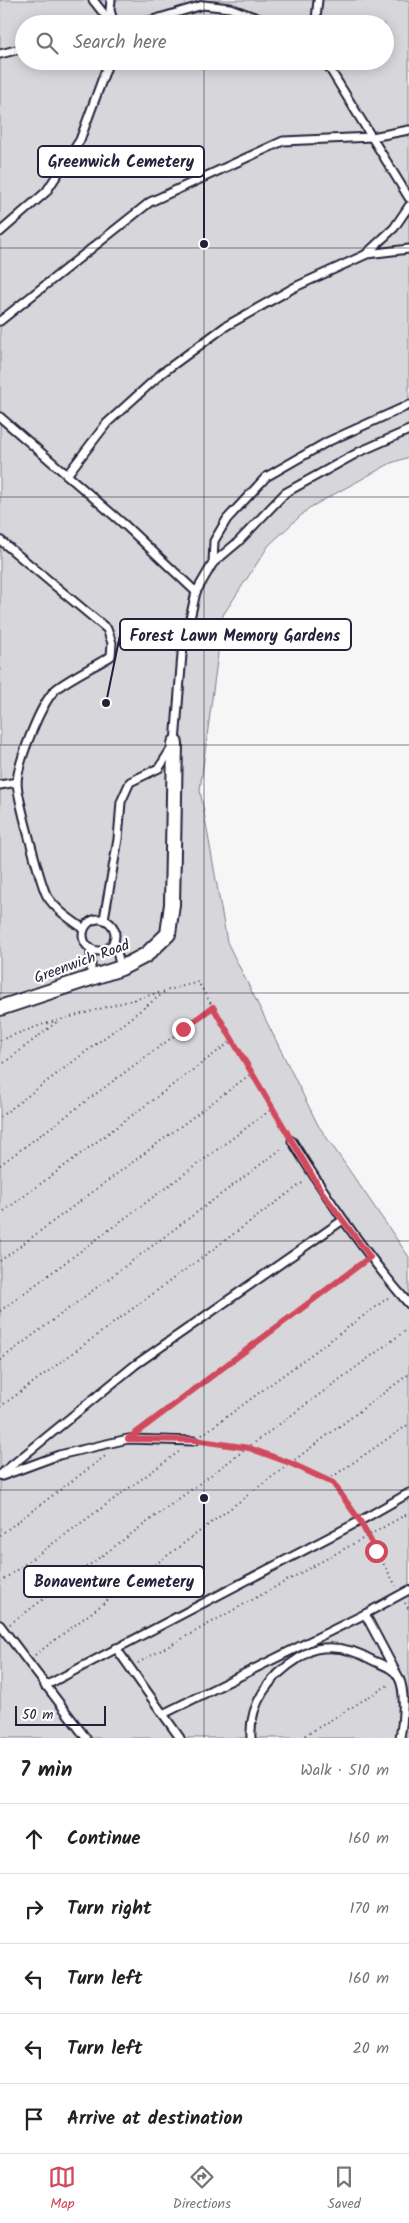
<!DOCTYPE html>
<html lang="en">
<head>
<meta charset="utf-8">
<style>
  :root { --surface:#fff; --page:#f6f6f6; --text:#222; --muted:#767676; --line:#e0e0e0; --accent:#d1495b }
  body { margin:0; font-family:Kalam,sans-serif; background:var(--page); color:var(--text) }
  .scale { position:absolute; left:15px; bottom:12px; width:91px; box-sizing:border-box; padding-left:5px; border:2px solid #22223b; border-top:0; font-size:14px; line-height:18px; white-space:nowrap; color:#22223b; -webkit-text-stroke:4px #fff; paint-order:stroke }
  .stop { position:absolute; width:15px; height:15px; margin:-11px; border:4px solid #d1495b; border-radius:50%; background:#fff }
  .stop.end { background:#d1495b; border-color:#fff; box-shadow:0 1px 5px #0008 }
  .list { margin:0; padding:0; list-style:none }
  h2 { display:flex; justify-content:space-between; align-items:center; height:65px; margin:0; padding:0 20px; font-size:21px }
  h2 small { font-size:16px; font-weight:400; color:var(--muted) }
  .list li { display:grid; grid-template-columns:32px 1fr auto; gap:15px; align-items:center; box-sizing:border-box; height:70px; padding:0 20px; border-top:1px solid var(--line) }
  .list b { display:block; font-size:19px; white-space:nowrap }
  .list em { font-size:16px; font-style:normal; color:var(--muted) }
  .icon { flex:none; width:28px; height:28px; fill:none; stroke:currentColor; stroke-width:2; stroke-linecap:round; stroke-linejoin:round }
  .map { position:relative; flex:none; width:409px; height:1738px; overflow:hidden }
  .search { position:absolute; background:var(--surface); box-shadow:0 2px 12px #0003; left:15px; right:15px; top:15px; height:55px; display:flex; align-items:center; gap:12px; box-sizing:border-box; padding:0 18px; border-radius:28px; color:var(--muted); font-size:19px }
  .sheet { height:415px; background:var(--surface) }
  nav { display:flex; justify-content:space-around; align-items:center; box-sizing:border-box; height:70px; border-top:1px solid var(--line); background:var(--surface); font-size:14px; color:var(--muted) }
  nav a { display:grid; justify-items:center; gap:2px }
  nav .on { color:var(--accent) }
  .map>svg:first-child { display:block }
  .green { fill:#d7d7db; stroke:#7c7c8b; fill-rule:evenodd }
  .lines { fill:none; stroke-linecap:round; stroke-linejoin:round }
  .lane-casing { stroke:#22223b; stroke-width:11 }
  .street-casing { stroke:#22223b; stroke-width:18 }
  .path { stroke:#22223b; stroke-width:2; stroke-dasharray:1 4; stroke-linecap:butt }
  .lane { stroke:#fff; stroke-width:7 }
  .street { stroke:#fff; stroke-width:14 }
  .route { stroke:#d1495b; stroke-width:6 }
  .grid { fill:none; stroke:#22223b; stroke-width:1; stroke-opacity:0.55 }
  .labels { text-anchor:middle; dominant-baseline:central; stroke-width:4.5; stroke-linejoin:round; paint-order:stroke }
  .street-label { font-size:15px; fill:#22223b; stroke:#fff }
  .leader { fill:none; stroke:#22223b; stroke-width:2 }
  .callout-dot { fill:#22223b; stroke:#fff; stroke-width:2 }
  .callout { fill:#fff; stroke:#22223b; stroke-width:2 }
  .callout-label { font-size:16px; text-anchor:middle; font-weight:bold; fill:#22223b }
</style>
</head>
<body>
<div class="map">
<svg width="409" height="1738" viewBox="0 0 409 1738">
  <rect width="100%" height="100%" fill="#f6f6f7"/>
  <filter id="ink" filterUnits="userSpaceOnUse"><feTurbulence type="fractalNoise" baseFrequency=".02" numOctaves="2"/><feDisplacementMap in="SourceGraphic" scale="10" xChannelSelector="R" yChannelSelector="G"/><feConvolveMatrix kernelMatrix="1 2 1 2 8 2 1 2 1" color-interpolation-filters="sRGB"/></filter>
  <g filter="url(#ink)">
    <!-- green -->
    <path class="green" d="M0 0H409V457L391 463 309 508 269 545 223 615 200 790 227 942 318 1125 409 1257V1738H0ZM24 24H385V61H24Z"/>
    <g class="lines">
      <defs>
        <g id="lane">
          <polyline points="93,0 112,24"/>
          <polyline points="111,0 110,10 114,24"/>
          <polyline points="139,24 203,5 230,8 273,24"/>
          <polyline points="313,24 316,19 318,0"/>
          <polyline points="0,54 24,48"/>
          <polyline points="325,61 409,198"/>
          <polyline points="0,232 46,192 80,140 109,61"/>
          <polyline points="367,253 394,228 409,206"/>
          <polyline points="0,321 150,202 283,141 372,137 409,130"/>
          <polyline points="0,417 126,526 196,592"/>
          <polyline points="67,475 107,423 162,373 226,326 295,287 367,254 409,249"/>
          <path d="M0 540 107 629 112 643 111 656C97 665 66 680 55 690 40 705 19 760 17 781 16 792 41 886 47 896 56 910 70 919 84 929"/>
          <polyline points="213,563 214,541 227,519 266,477 327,442 409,405"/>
          <polyline points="0,785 17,782"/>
          <circle cx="99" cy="935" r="16"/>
          <polyline points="104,919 118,839 121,802 130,782 159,768 175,743 182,654 196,592 213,563 238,542 285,493 359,452 409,430"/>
          <polyline points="114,940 121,968"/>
          <polyline points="91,978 91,949"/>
          <path d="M292 1141C327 1198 364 1253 409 1304"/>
          <polyline points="0,1475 135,1365 343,1220"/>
          <polyline points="2,1476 59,1455 128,1439 194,1441"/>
          <polyline points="365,1614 409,1590"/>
          <polyline points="0,1625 86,1738"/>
          <polyline points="116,1648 180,1738"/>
          <polyline points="45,1686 360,1521 409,1493"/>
          <polyline points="163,1714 365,1614 399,1678"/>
          <path d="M251 1738C249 1703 270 1676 299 1658 304 1655 310 1650 316 1649 336 1645 357 1651 374 1661 383 1665 395 1669 399 1678 406 1692 403 1723 400 1738"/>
        </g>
        <polyline id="street" points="0,1008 121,968 146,955 168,934 172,904 175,743"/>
      </defs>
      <!-- lane casing -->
      <use href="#lane" class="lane-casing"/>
      <!-- street casing -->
      <use href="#street" class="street-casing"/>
      <!-- path -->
      <g class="path">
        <polyline points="0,1040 41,1025 198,982 287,1132"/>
        <polyline points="0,1066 58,1021"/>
        <polyline points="0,1117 166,991"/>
        <polyline points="0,1165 213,1007"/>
        <polyline points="0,1214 233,1040"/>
        <polyline points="0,1261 252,1073"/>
        <polyline points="0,1311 273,1108"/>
        <polyline points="0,1360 284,1147"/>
        <polyline points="0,1407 305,1181"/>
        <polyline points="140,1430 364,1261"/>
        <polyline points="202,1435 389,1297"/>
        <polyline points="204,1442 249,1448 285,1461 333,1483 355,1514"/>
        <polyline points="328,1480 409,1424"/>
        <polyline points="364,1529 396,1586"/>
        <polyline points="0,1535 108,1454"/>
        <polyline points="0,1582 180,1451"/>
        <polyline points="405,1603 409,1610"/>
        <polyline points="10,1624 409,1328"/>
        <polyline points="35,1655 409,1374"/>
        <polyline points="138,1663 409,1513"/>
        <polyline points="301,1738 390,1684"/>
      </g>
      <!-- lane -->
      <use href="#lane" class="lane"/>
      <!-- street -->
      <use href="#street" class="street"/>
    </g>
  </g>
  <g class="lines" filter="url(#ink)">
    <!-- route -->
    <polyline class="route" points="183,1029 213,1007 322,1192 370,1257 128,1439 194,1440 249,1448 290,1463 333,1483 360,1521 376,1551"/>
  </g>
  <!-- grid -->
  <path class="grid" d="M204 0V24M204 61V1738M0 248H409M0 497H409M0 745H409M0 993H409M0 1241H409M0 1490H409"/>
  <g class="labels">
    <!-- street labels -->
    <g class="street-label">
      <text transform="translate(82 962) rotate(-20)">Greenwich Road</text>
    </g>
  </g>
  <!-- callouts -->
  <path class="leader" d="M204 244L204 162M106 703L120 635M204 1498L204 1581"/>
  <g class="callout-dot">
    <circle cx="204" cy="244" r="5"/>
    <circle cx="106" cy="703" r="5"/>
    <circle cx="204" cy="1498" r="5"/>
  </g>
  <g class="callout">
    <rect x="38" y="146" width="166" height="31" rx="5"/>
    <rect x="120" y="619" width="231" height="31" rx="5"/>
    <rect x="24" y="1566" width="180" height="31" rx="5"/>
  </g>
  <g class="callout-label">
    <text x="121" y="167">Greenwich Cemetery</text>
    <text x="235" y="641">Forest Lawn Memory Gardens</text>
    <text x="114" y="1587">Bonaventure Cemetery</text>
  </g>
</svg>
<div class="scale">50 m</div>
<div class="stop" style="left:376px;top:1551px"></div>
<div class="stop end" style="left:183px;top:1029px"></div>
<div class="search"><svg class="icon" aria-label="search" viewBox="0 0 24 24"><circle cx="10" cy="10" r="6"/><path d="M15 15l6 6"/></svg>Search here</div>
</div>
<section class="sheet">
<h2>7 min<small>Walk · 510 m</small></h2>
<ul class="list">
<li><svg class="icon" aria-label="ahead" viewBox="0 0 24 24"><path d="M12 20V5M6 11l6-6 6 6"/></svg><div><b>Continue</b></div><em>160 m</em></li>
<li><svg class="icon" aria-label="right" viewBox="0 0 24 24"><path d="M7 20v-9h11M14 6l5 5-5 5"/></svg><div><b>Turn right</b></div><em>170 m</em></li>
<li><svg class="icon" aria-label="left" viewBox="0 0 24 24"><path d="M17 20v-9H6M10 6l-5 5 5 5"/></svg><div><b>Turn left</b></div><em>160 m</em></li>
<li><svg class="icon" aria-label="left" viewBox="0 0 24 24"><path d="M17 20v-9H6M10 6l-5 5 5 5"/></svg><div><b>Turn left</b></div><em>20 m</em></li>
<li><svg class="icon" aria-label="arrive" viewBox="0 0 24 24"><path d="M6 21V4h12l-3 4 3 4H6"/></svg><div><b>Arrive at destination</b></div></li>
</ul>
</section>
<nav>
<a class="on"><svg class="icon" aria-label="map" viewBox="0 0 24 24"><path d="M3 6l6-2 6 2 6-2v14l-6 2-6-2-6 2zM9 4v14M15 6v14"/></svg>Map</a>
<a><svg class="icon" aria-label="directions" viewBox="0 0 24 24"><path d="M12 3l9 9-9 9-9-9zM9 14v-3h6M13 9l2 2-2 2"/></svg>Directions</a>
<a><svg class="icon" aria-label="saved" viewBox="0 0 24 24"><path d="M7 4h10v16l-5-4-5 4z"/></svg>Saved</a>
</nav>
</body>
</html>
